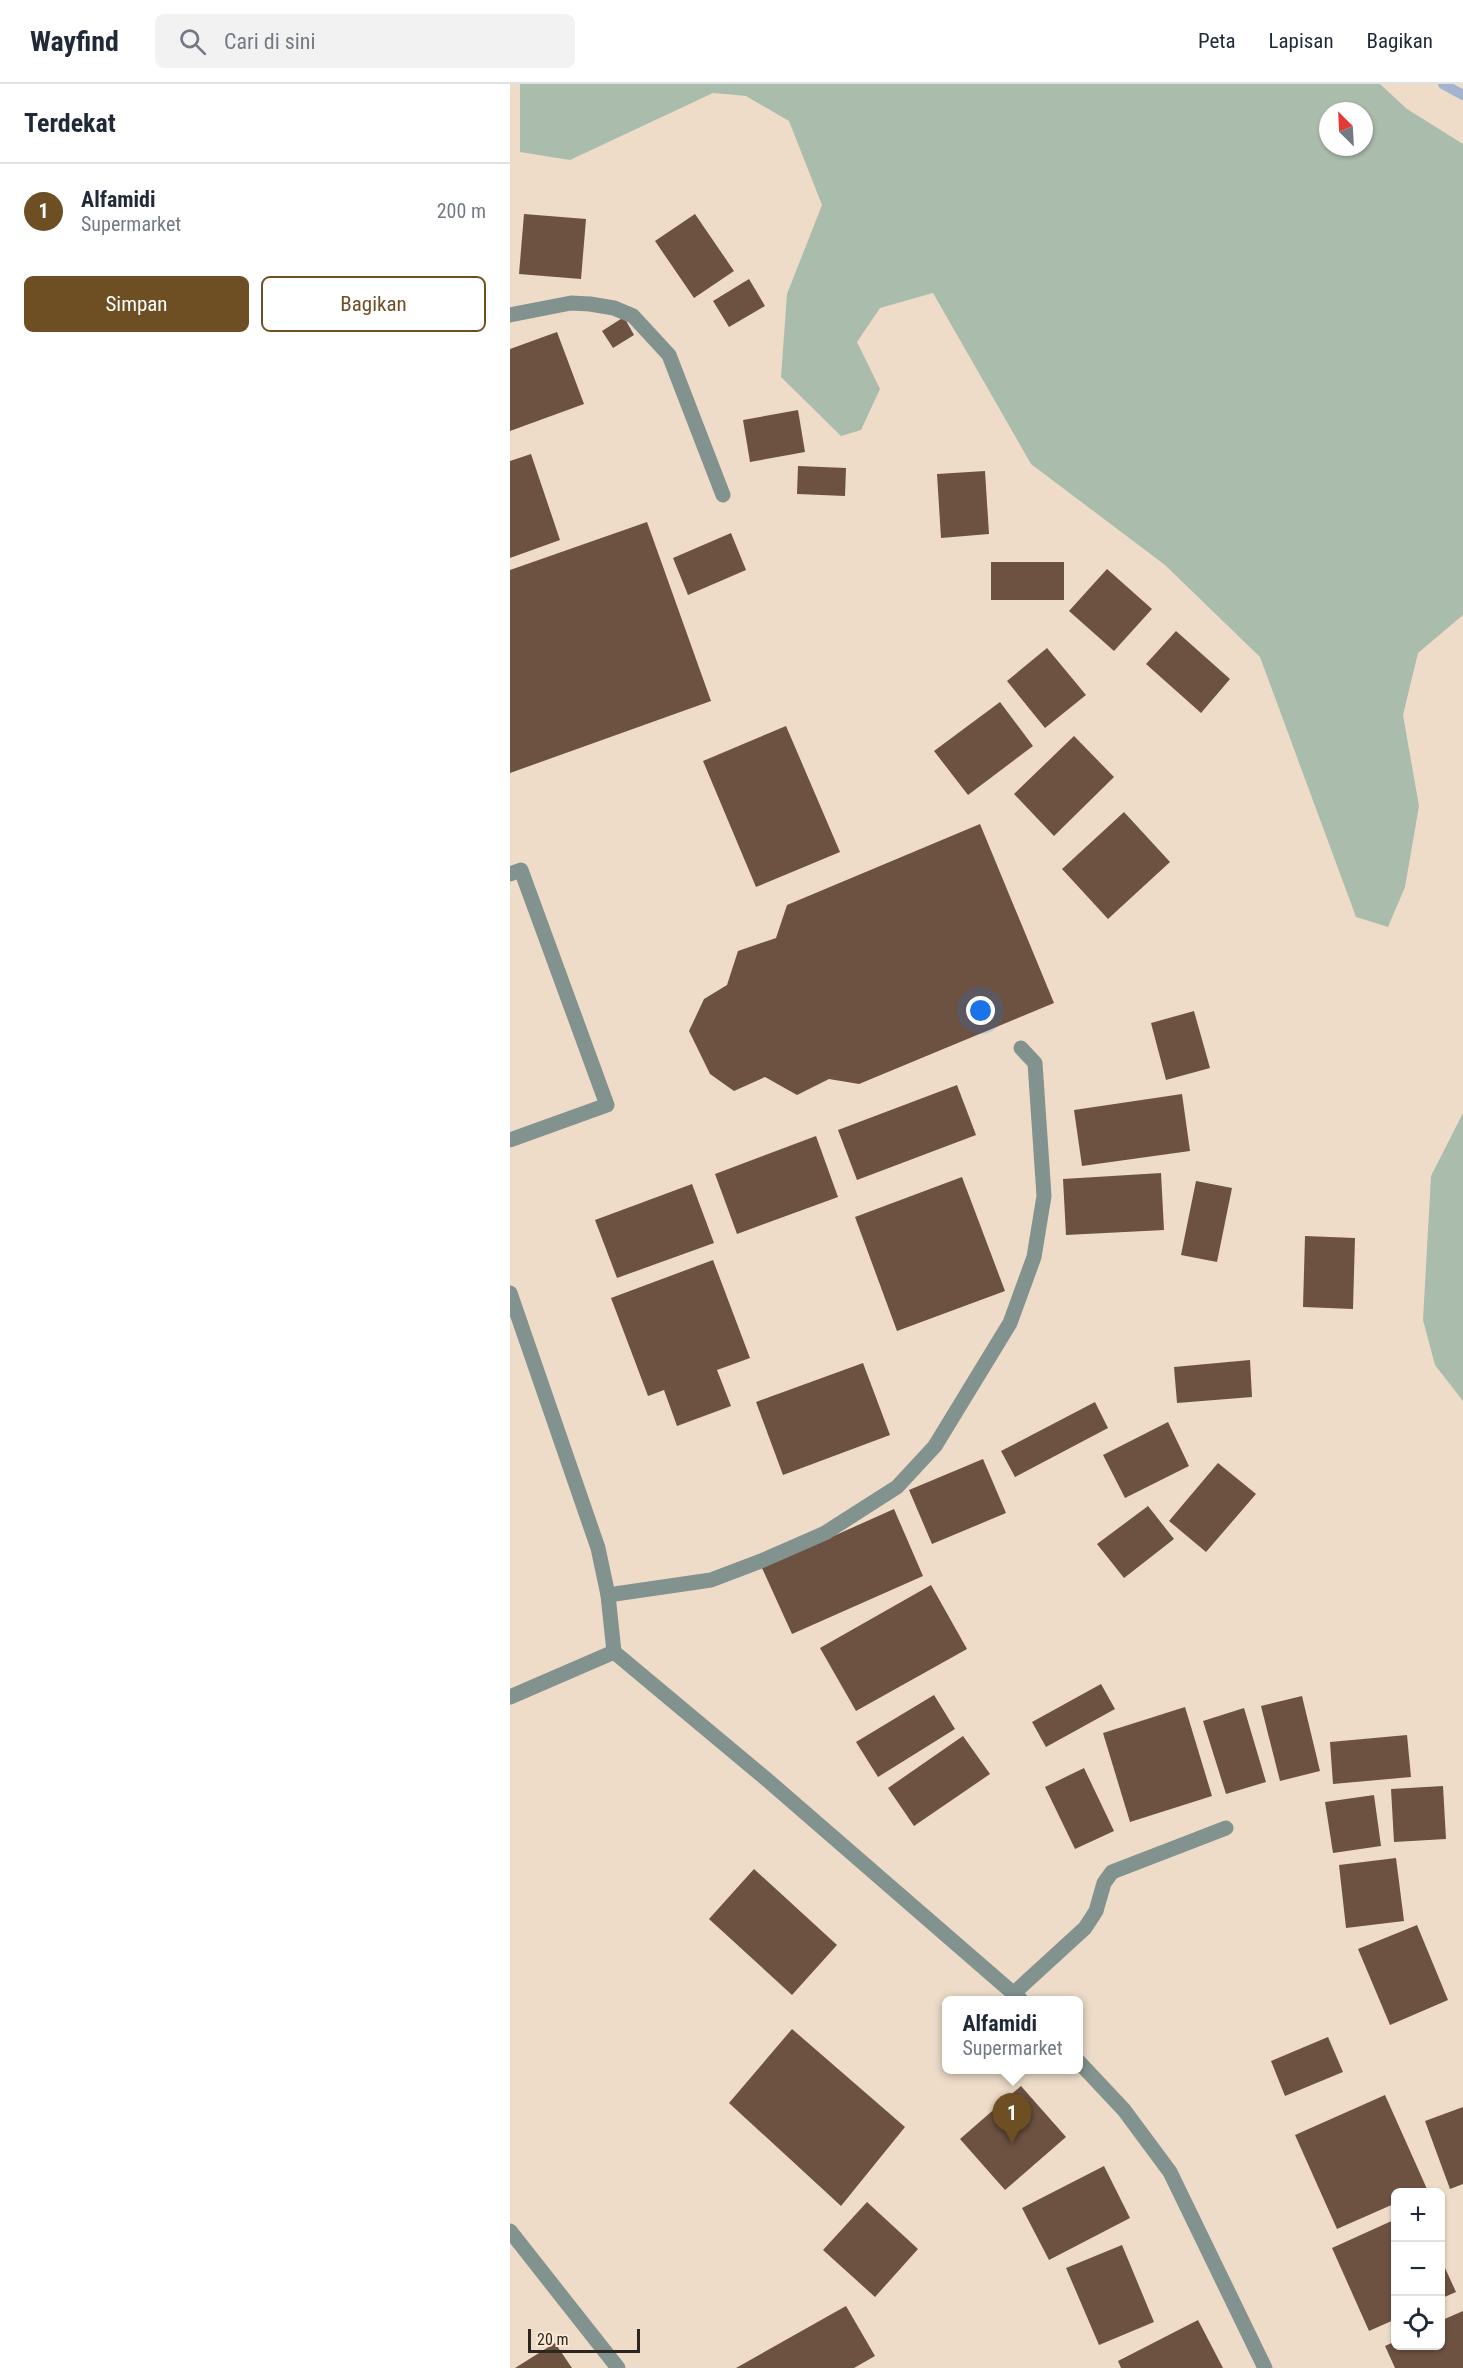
<!DOCTYPE html>
<html lang="id">
<head>
<meta charset="utf-8">
<style>
  :root { --surface:#fff; --page:#f2f2f3; --text:#1f2937; --muted:#747a83; --line:#e0e1e3; --accent:#6e4f24 }
  body { margin:0; font-family:"Roboto Condensed",sans-serif; background:var(--page); color:var(--text) }
  .controls { position:absolute; right:18px; bottom:18px; display:grid; overflow:hidden; border-radius:9px; box-shadow:0 2px 4px #0004 }
  .controls button { width:54px; height:54px; display:grid; place-items:center; padding:0; border:0; border-bottom:2px solid var(--line); background:var(--surface); color:var(--text); font:30px sans-serif }
  .compass { position:absolute; left:809px; top:18px; width:54px; height:54px; border-radius:50%; background:var(--surface); box-shadow:0 2px 4px #0004; rotate:336deg }
  .scale { position:absolute; left:18px; bottom:15px; width:112px; box-sizing:border-box; padding-left:6px; border:3px solid #2c261f; border-top:0; font-size:16px; line-height:21px; white-space:nowrap; color:#2c261f; -webkit-text-stroke:4px #fbe9d6; paint-order:stroke }
  .you { position:absolute; left:471px; top:927px; width:21px; height:21px; margin:-15px; border:4px solid #fff; border-radius:50%; background:#1a73e8; box-shadow:0 0 0 9px #1a73e833 }
  .badge { display:grid; place-items:center; width:39px; height:39px; border-radius:50%; background:var(--accent); color:#fff; font-size:20px; font-weight:700 }
  .pin { position:absolute; translate:-50% -50px; filter:drop-shadow(0 2px 3px #0008) }
  .pin::after { content:''; position:absolute; top:32px; width:21px; height:18px; background:inherit; clip-path:polygon(0 0,100% 0,50% 100%) }
  .popup { position:absolute; left:432px; top:1912px; width:141px; height:78px; box-sizing:border-box; display:grid; place-content:center; border-radius:9px; background:var(--surface); filter:drop-shadow(0 2px 4px #0005); font-size:20px; white-space:nowrap; color:var(--muted) }
  .popup b { font-size:22px; color:var(--text) }
  .popup::after { content:''; position:absolute; left:50%; top:100%; margin-left:-12px; border:12px solid transparent; border-top-color:var(--surface) }
  .list { margin:0; padding:0; list-style:none }
  h2 { display:flex; justify-content:space-between; align-items:center; height:78px; margin:0; padding:0 24px; font-size:26px }
  h2 small { font-size:20px; font-weight:400; color:var(--muted) }
  .list li { display:grid; grid-template-columns:39px 1fr auto; gap:18px; align-items:center; box-sizing:border-box; height:96px; padding:0 24px; border-top:2px solid var(--line) }
  .list b { display:block; font-size:22px; white-space:nowrap }
  .list p { margin:0; font-size:20px; white-space:nowrap; color:var(--muted) }
  .list em { font-size:20px; font-style:normal; color:var(--muted) }
  .actions { display:flex; gap:12px; padding:18px 24px }
  .actions a { flex:1; padding:14px 0; border:2px solid var(--accent); border-radius:9px; text-align:center; font-size:21px; color:var(--accent) }
  .actions .main { background:var(--accent); color:#fff }
  .icon { flex:none; width:33px; height:33px; fill:none; stroke:currentColor; stroke-width:2; stroke-linecap:round; stroke-linejoin:round }
  .map { position:relative; flex:none; width:953px; height:2284px; overflow:hidden }
  header { display:flex; align-items:center; gap:36px; box-sizing:border-box; height:84px; padding:0 30px; background:var(--surface); border-bottom:2px solid var(--line) }
  header strong { font-size:28px }
  nav { display:flex; gap:33px; margin-inline-start:auto; font-size:21px }
  .search { width:420px; height:54px; background:var(--page); display:flex; align-items:center; gap:15px; box-sizing:border-box; padding:0 21px; border-radius:9px; color:var(--muted); font-size:22px }
  main { display:flex }
  aside { flex:1; background:var(--surface) }
  .map>svg:first-child { display:block }
  .green { fill:#aabcac; fill-rule:evenodd }
  .lines { fill:none; stroke-linecap:round; stroke-linejoin:round }
  .stream { stroke:#a2b4cf; stroke-width:10 }
  .building { fill:#6d5242 }
  .minor { stroke:#81928f; stroke-width:15 }
</style>
</head>
<body>
<header>
<strong>Wayfind</strong>
<div class="search"><svg class="icon" aria-label="search" viewBox="0 0 24 24"><circle cx="10" cy="10" r="6"/><path d="M15 15l6 6"/></svg>Cari di sini</div>
<nav><a>Peta</a><a>Lapisan</a><a>Bagikan</a></nav>
</header>
<main>
<aside>
<h2>Terdekat<small></small></h2>
<ul class="list">
<li><span class="badge">1</span><div><b>Alfamidi</b><p>Supermarket</p></div><em>200 m</em></li>
</ul>
<div class="actions"><a class="main">Simpan</a><a>Bagikan</a></div>
</aside>
<div class="map">
<svg width="953" height="2284" viewBox="0 0 953 2284">
  <rect width="100%" height="100%" fill="#eedcc9"/>
  <!-- green -->
  <g class="green">
    <path d="M10 0H870L897 25 953 60V531L908 569 893 631 909 722 895 803 878 843 846 833 750 573 655 481 521 380 423 209 370 224 347 258 370 305 351 346 331 352 271 293 277 210 312 121 279 37 236 12 203 9 60 76 10 68ZM818 27H854V63H818Z"/>
    <polygon points="953,1029 953,1317 925,1281 913,1236 921,1092"/>
  </g>
  <g class="lines">
    <!-- stream -->
    <polyline class="stream" points="933,0 953,11"/>
  </g>
  <!-- building -->
  <g class="building">
    <polygon points="14,130 76,135 71,195 9,190"/>
    <polygon points="185,130 224,187 184,214 145,157"/>
    <polygon points="239,195 255,222 219,243 203,217"/>
    <polygon points="114,233 124,251 103,264 92,247"/>
    <polygon points="47,248 74,320 0,347 0,265"/>
    <polygon points="288,326 295,368 240,378 233,336"/>
    <polygon points="21,370 50,456 0,474 0,377"/>
    <polygon points="288,382 336,384 335,412 287,410"/>
    <polygon points="475,387 479,450 431,454 427,390"/>
    <polygon points="137,438 201,617 0,689 0,486"/>
    <polygon points="221,449 236,486 178,511 163,474"/>
    <rect x="481" y="478" width="73" height="38"/>
    <polygon points="597,485 642,525 604,567 559,527"/>
    <polygon points="666,547 720,595 691,629 636,580"/>
    <polygon points="537,564 576,611 535,644 497,597"/>
    <polygon points="490,618 523,662 458,711 424,667"/>
    <polygon points="276,642 330,768 246,803 193,677"/>
    <polygon points="564,652 604,693 544,752 504,710"/>
    <polygon points="614,728 660,778 598,835 552,785"/>
    <polygon points="470,740 544,919 349,1000 319,995 287,1011 255,993 224,1007 200,990 179,947 194,915 217,901 228,867 266,854 277,821"/>
    <polygon points="684,927 700,984 656,996 641,939"/>
    <polygon points="447,1001 466,1051 347,1096 328,1046"/>
    <polygon points="672,1010 680,1067 572,1082 564,1026"/>
    <polygon points="306,1052 328,1113 227,1150 205,1090"/>
    <polygon points="651,1089 654,1146 556,1151 553,1095"/>
    <polygon points="452,1093 495,1207 387,1247 345,1133"/>
    <polygon points="686,1097 722,1104 707,1178 671,1171"/>
    <polygon points="182,1100 204,1159 107,1194 85,1136"/>
    <polygon points="795,1152 845,1154 843,1225 793,1223"/>
    <polygon points="203,1176 240,1274 207,1286 221,1322 167,1342 154,1306 138,1312 101,1214"/>
    <polygon points="740,1276 742,1313 667,1319 664,1283"/>
    <polygon points="353,1279 380,1351 273,1391 246,1318"/>
    <polygon points="585,1318 598,1344 505,1393 491,1367"/>
    <polygon points="658,1338 679,1382 615,1414 593,1371"/>
    <polygon points="473,1375 496,1429 422,1460 399,1406"/>
    <polygon points="708,1379 746,1410 696,1468 659,1437"/>
    <polygon points="638,1422 664,1455 614,1494 587,1460"/>
    <polygon points="384,1425 413,1492 282,1550 252,1484"/>
    <polygon points="421,1501 457,1565 346,1627 310,1564"/>
    <polygon points="591,1600 605,1625 536,1663 522,1638"/>
    <polygon points="424,1611 445,1645 368,1693 346,1658"/>
    <polygon points="792,1612 810,1687 770,1697 751,1622"/>
    <polygon points="675,1623 702,1712 620,1738 593,1649"/>
    <polygon points="734,1624 756,1698 716,1710 693,1637"/>
    <polygon points="897,1651 901,1693 823,1700 820,1658"/>
    <polygon points="453,1652 480,1690 404,1742 378,1704"/>
    <polygon points="574,1684 604,1747 565,1765 535,1703"/>
    <polygon points="933,1702 936,1755 884,1758 881,1705"/>
    <polygon points="864,1711 871,1762 823,1769 815,1718"/>
    <polygon points="886,1774 894,1837 836,1844 829,1781"/>
    <polygon points="244,1785 327,1861 282,1911 199,1835"/>
    <polygon points="907,1841 938,1916 880,1941 848,1865"/>
    <polygon points="282,1945 395,2043 331,2122 219,2019"/>
    <polygon points="818,1953 833,1988 775,2012 761,1977"/>
    <polygon points="511,2002 556,2053 495,2106 450,2055"/>
    <polygon points="875,2011 917,2105 909,2108 886,2108 886,2119 827,2145 785,2051"/>
    <polygon points="953,2023 953,2100 940,2105 915,2037"/>
    <polygon points="594,2082 620,2134 539,2176 512,2124"/>
    <polygon points="357,2118 408,2165 365,2213 313,2166"/>
    <polygon points="886,2135 886,2235 859,2247 822,2164"/>
    <polygon points="612,2161 644,2238 589,2261 556,2184"/>
    <polygon points="930,2173 946,2208 930,2215"/>
    <polygon points="336,2222 365,2272 344,2284 226,2284"/>
    <polygon points="953,2227 953,2284 885,2284 875,2262 886,2257 886,2262 930,2262 930,2237"/>
    <polygon points="688,2236 713,2284 611,2284 608,2277"/>
    <polygon points="45,2259 62,2284 5,2284"/>
  </g>
  <g class="lines">
    <!-- minor -->
    <g class="minor">
      <polyline points="0,231 61,219 80,220 104,224 123,232 159,271 213,411"/>
      <polyline points="0,790 11,786 97,1021 0,1056"/>
      <polyline points="0,1209 88,1464 98,1511 104,1568 255,1694 511,1916"/>
      <polyline points="98,1511 201,1496 251,1477 315,1449 387,1403 425,1362 500,1239 524,1173 534,1112 525,979 511,964"/>
      <polyline points="0,1613 104,1568"/>
      <polyline points="504,1909 575,1844 586,1827 594,1799 602,1788 716,1744"/>
      <polyline points="568,1977 614,2026 660,2088 755,2284"/>
      <polyline points="0,2147 108,2284"/>
    </g>
  </g>
</svg>
<div class="controls">
<button>+</button>
<button>−</button>
<button><svg class="icon" aria-label="locate" viewBox="0 0 24 24"><circle cx="12" cy="12" r="6"/><path d="M12 2v4M12 18v4M2 12h4M18 12h4"/></svg></button>
</div>
<svg class="compass" viewBox="-18 -18 36 36"><path d="M0-13l5 13h-10z" fill="#e53935"/><path d="M0 13l5-13h-10z" fill="#747a83"/></svg>
<div class="scale">20 m</div>
<div class="you"></div>
<div class="pin badge" style="left:502px;top:2059px">1</div>
<div class="popup"><b>Alfamidi</b>Supermarket</div>
</div>
</main>
</body>
</html>
